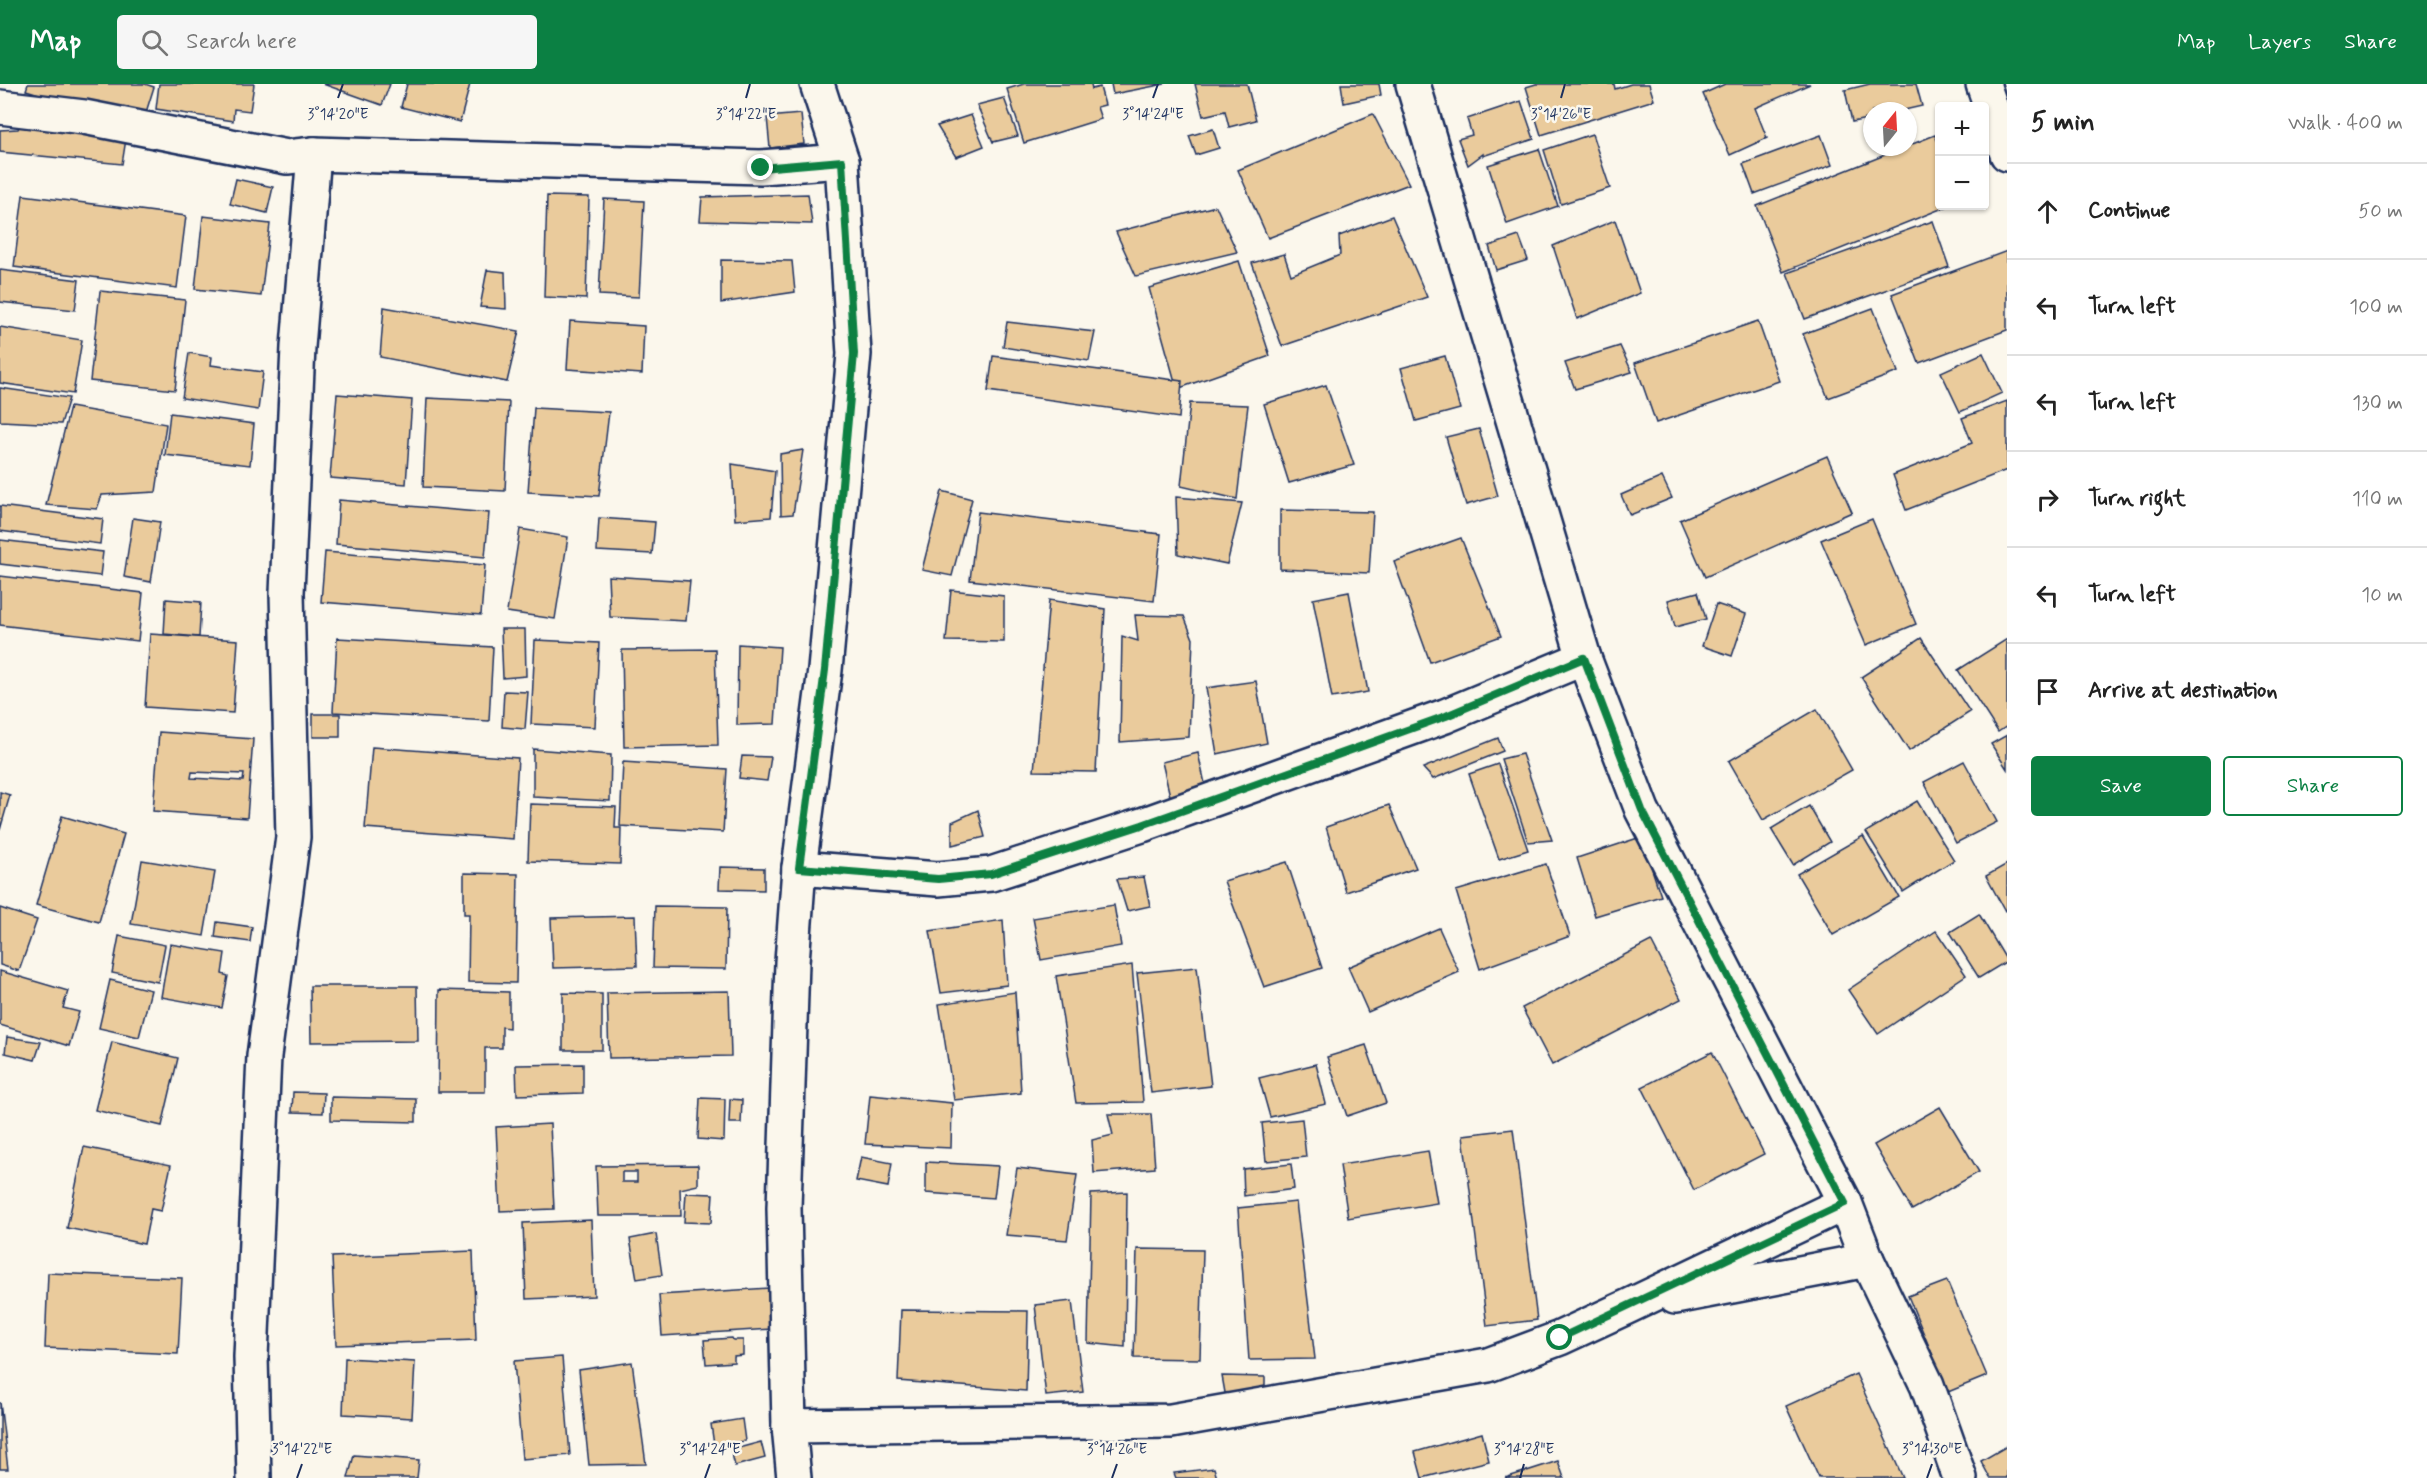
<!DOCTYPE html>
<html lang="en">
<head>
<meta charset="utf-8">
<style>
  :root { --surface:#fff; --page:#f6f6f6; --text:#222; --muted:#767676; --line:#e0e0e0; --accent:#0b8043 }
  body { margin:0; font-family:Mynerve,sans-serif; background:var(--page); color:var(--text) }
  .controls { position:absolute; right:18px; top:18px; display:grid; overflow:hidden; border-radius:6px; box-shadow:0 2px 4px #0004 }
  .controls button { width:54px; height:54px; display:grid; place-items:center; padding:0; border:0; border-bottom:2px solid var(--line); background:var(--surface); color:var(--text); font:30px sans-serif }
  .compass { position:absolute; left:1863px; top:18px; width:54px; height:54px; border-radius:50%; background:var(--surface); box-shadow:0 2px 4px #0004; rotate:18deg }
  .stop { position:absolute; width:18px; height:18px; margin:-14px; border:4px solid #0b8043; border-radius:50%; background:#fff }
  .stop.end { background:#0b8043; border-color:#fff; box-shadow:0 2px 6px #0008 }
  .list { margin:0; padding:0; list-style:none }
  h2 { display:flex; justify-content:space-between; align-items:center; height:78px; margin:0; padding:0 24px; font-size:26px }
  h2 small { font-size:20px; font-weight:400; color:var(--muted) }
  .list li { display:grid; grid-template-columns:39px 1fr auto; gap:18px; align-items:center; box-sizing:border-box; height:96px; padding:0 24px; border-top:2px solid var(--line) }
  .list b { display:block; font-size:22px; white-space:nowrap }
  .list em { font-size:20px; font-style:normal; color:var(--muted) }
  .actions { display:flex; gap:12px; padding:18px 24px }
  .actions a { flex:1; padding:14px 0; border:2px solid var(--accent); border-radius:6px; text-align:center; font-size:21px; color:var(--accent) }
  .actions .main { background:var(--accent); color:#fff }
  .icon { flex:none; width:33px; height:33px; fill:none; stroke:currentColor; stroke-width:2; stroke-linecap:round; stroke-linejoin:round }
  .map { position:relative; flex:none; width:2007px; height:1394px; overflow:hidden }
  header { display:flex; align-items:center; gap:36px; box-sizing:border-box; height:84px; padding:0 30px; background:var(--accent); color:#fff }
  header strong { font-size:28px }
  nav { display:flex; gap:33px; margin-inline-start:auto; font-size:21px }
  .search { width:420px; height:54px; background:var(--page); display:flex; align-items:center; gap:15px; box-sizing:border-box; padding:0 21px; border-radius:6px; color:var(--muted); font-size:22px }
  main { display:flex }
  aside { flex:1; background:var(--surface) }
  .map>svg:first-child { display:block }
  .building { fill:#eacb9c; stroke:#1b2f5e; stroke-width:1.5; fill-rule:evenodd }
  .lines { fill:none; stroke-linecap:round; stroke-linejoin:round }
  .minor-casing { stroke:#1b2f5e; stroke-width:38 }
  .minor { stroke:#fbf7ec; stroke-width:33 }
  .route { stroke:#0b8043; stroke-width:8 }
  .ticks { fill:none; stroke:#1b2f5e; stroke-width:2 }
  .ticks-label { font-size:15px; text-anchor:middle; fill:#1b2f5e; stroke:#fbf7ec; stroke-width:5; stroke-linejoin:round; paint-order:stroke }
</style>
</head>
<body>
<header>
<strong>Map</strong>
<div class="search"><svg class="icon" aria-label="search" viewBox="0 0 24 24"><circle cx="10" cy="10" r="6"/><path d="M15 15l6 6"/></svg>Search here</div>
<nav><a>Map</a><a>Layers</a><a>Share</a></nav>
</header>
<main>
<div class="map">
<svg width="2007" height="1394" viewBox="0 0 2007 1394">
  <rect width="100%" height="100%" fill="#fbf7ec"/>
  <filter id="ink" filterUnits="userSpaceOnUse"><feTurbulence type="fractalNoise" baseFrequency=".0167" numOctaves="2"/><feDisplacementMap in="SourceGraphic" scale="12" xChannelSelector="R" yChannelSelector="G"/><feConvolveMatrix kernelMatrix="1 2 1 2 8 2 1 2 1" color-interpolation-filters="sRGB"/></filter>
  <g filter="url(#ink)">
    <!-- building -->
    <g class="building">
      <polygon points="28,0 145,0 154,3 142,41 26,6"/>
      <polygon points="159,0 254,0 250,27 234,25 233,37 156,25"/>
      <polygon points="323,0 390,0 382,21"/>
      <polygon points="407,0 470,0 460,38 401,23"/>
      <polygon points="1024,0 1091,0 1092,5 1100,3 1105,21 1097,23 1101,35 1024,59 1007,5"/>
      <polygon points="1111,0 1165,0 1113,10"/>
      <polygon points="1195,0 1247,0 1256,36 1229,43 1225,27 1203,32"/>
      <polygon points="1341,0 1379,0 1381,11 1344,19"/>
      <polygon points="1536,0 1614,0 1615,5 1631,0 1649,0 1654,16 1541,51 1526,3"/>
      <polygon points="1725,0 1810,0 1755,24 1767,54 1730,71 1703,10"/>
      <polygon points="1870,0 1916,0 1922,22 1900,27 1872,27 1872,34 1852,38 1845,6"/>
      <polygon points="1004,14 1018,52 993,58 977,21"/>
      <polygon points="1521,17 1534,55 1483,72 1483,70 1468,81 1458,55 1472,51 1467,35"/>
      <polygon points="27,28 126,55 122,80 0,68 0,46 18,45"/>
      <polygon points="801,30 804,60 770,64 767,33"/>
      <polygon points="1373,30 1409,100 1268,154 1238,86"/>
      <polygon points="971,31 984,62 956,73 937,42"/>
      <polygon points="1213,45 1219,64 1196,71 1189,52"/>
      <polygon points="1592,50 1610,104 1561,120 1544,66"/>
      <polygon points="1821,51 1832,81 1754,110 1743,80"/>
      <polygon points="1935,51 1940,63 1940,122 1948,122 1783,188 1757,122"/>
      <polygon points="1539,65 1558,122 1507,140 1488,81"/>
      <polygon points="236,95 273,103 267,129 230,120"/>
      <polygon points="808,110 812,140 700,137 702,113"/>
      <polygon points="23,111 186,132 177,204 14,183"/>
      <polygon points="547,112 589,113 586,215 544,213"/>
      <polygon points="604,115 644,117 639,213 599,211"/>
      <polygon points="1216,122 1237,168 1136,192 1116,148"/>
      <polygon points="203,132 270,140 261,212 195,205"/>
      <polygon points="1392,132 1427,213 1282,262 1252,179 1284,170 1291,191 1340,171 1339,152"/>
      <polygon points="1615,136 1640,209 1577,235 1553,162"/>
      <polygon points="1933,137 1949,183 1805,235 1787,189"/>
      <polygon points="1519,152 1528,176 1496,186 1489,162"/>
      <polygon points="2007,167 2007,246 1919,279 1892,210"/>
      <polygon points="721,176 792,177 795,208 721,219"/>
      <polygon points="1239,177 1270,272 1177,305 1149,204"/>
      <polygon points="0,186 79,196 75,226 0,218"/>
      <polygon points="487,186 505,188 506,225 480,223"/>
      <polygon points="100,207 185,216 175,306 90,297"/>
      <polygon points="384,223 519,247 507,298 380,273"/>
      <polygon points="1873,224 1898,288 1828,314 1803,250"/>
      <polygon points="570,237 644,242 642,290 567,285"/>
      <polygon points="1758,237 1779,297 1656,339 1635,279"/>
      <polygon points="1007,238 1095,248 1089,277 1003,263"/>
      <polygon points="0,243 82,256 73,310 0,299"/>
      <polygon points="1620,262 1632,288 1575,305 1565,279"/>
      <polygon points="189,269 212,273 211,281 263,288 258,326 182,314"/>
      <polygon points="1983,269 2002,309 1960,328 1941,288"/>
      <polygon points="993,272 1182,297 1179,334 988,307"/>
      <polygon points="1445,272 1460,325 1416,337 1401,284"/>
      <polygon points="1326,301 1354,381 1289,399 1264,320"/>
      <polygon points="0,304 69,314 61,340 0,337"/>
      <polygon points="337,310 412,316 406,400 330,394"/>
      <polygon points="427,314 509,318 505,407 423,403"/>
      <polygon points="2007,317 2007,386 1906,426 1893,391 1972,359 1962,334"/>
      <polygon points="1190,319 1248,321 1237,415 1181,402"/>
      <polygon points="70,323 166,340 156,408 102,411 97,425 46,421"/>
      <polygon points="534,324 609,328 599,412 528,408"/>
      <polygon points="170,329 254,340 250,381 165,371"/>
      <polygon points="1479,345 1498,412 1466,421 1446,353"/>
      <polygon points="803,366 793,430 781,431 780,370"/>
      <polygon points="1827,372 1852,428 1705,493 1680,436"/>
      <polygon points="732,380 775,387 771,433 735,436"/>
      <polygon points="1662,393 1672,414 1630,431 1621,411"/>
      <polygon points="942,407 972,415 952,492 922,486"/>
      <polygon points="1176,413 1242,419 1227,480 1178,470"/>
      <polygon points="339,416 489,429 485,473 336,460"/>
      <polygon points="0,422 103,435 100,460 0,447"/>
      <polygon points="1280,426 1373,428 1369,489 1280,485"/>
      <polygon points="978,428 1161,450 1154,517 970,496"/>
      <polygon points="133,434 160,438 151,498 124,493"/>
      <polygon points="599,434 655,438 652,470 597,467"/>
      <polygon points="1872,435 1916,540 1866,561 1821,456"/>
      <polygon points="520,445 568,453 555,535 507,528"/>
      <polygon points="1461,454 1501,552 1430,578 1394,478"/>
      <polygon points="0,456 103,468 100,492 0,480"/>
      <polygon points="325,468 485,481 481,531 321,518"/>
      <polygon points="0,492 143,509 138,557 0,541"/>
      <polygon points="608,492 690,497 686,537 610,533"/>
      <polygon points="951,506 1004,512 1004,558 946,557"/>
      <polygon points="1349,508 1368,608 1332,614 1313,515"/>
      <polygon points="1698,508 1706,535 1675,543 1668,516"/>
      <polygon points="166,515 201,518 199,553 164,550"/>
      <polygon points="1049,516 1105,525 1096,688 1034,687"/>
      <polygon points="1716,520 1746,530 1732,572 1702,562"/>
      <polygon points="1135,531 1184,532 1193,555 1189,653 1120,658 1122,552 1138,557"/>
      <polygon points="501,545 525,545 526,592 503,594"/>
      <polygon points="150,550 238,556 233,629 145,623"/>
      <polygon points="337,554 493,563 489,637 333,628"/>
      <polygon points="1921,554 1970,628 1909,667 1861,593"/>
      <polygon points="2007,555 2007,642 1998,648 1958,586"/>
      <polygon points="535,556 599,559 595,643 531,640"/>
      <polygon points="738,560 780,563 775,640 737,641"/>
      <polygon points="715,565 718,661 624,663 622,566"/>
      <polygon points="1256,597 1267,659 1217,670 1206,604"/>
      <polygon points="504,607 528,608 525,645 502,643"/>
      <polygon points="1817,625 1852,686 1763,736 1729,677"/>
      <rect x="313" y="630" width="27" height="23"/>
      <path d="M159 648 253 655 247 734 153 727ZM192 688 244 690 243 697 191 694Z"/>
      <polygon points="2007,651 2007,685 1991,660"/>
      <polygon points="1498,654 1503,667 1433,695 1423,684"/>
      <polygon points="372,663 518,674 513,755 365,744"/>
      <polygon points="533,665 611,671 610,717 533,713"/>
      <polygon points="1198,669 1206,704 1170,712 1162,678"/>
      <polygon points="1522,670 1552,756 1528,758 1501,675"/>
      <polygon points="742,672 771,673 767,697 739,694"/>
      <polygon points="1964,677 1997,738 1956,759 1924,698"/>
      <polygon points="623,678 727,685 723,748 620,742"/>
      <polygon points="1498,680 1528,766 1499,775 1469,690"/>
      <polygon points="0,708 10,711 0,746"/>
      <polygon points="1917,717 1954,776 1903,808 1866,748"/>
      <polygon points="530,720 616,723 615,744 621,744 620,780 528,777"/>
      <polygon points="1389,721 1416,784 1346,808 1326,743"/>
      <polygon points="1809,722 1830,758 1793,781 1771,745"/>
      <polygon points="978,726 985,753 952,761 952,738"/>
      <polygon points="62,732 124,750 99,838 36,821"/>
      <polygon points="1863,752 1899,813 1833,851 1797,790"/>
      <polygon points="1641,753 1661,812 1595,832 1577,774"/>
      <polygon points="142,776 215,788 204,852 131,840"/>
      <polygon points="1287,778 1322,884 1264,903 1224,797"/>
      <polygon points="1546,780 1570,852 1480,885 1456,807"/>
      <polygon points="2007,780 2007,826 2005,827 1986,792"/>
      <polygon points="720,783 764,784 764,806 719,805"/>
      <polygon points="464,789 518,790 516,899 468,898 469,830 464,830"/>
      <polygon points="1144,793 1150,822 1127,827 1117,795"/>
      <polygon points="1114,821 1121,862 1041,876 1033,834"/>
      <polygon points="655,822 727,823 726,885 653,884"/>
      <polygon points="0,824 37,836 19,887 0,881"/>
      <polygon points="1979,830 2007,877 1979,894 1950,848"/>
      <polygon points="635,832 637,882 553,884 551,834"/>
      <polygon points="1003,836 1007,901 941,909 930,847"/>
      <polygon points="217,838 252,843 250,858 215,853"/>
      <polygon points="1439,844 1459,888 1368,928 1348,883"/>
      <polygon points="1936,847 1966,891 1878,950 1848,906"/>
      <polygon points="119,852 165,861 158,898 112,889"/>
      <polygon points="1651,857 1681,915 1552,981 1522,924"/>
      <polygon points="170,860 225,869 222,890 228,892 222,924 161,913"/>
      <polygon points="1132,881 1143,1018 1076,1019 1056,892"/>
      <polygon points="1197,883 1211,1002 1151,1009 1137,889"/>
      <polygon points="0,887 68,907 63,924 79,928 69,962 0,941"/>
      <polygon points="110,896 151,906 139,953 99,944"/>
      <polygon points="310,902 417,902 418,957 311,958"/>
      <polygon points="439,906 509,908 509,944 502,943 502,964 485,964 485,1008 438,1008"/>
      <polygon points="729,907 731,972 609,974 607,909"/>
      <polygon points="1015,908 1021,1009 954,1016 939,920"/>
      <polygon points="563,909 602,910 602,966 563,966"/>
      <polygon points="7,953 41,958 35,976 5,969"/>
      <polygon points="112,958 178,974 162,1042 95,1026"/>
      <polygon points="1366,961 1386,1019 1347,1032 1327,973"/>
      <polygon points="1712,968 1764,1070 1694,1106 1642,1003"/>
      <polygon points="583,980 583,1009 517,1011 516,981"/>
      <polygon points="1316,980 1326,1020 1270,1033 1259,994"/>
      <polygon points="293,1008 324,1009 323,1029 292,1028"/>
      <polygon points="870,1011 952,1019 951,1064 865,1060"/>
      <polygon points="331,1013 416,1015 416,1038 331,1036"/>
      <polygon points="700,1014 725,1015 724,1057 698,1055"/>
      <polygon points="730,1015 742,1016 741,1039 729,1039"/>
      <polygon points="1940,1023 1979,1088 1912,1126 1874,1061"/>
      <polygon points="1108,1030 1151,1030 1155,1084 1094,1089 1092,1056 1113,1051"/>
      <polygon points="1302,1035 1306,1073 1266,1077 1262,1039"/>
      <polygon points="550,1040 554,1125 500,1127 496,1043"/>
      <polygon points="1513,1045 1537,1236 1487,1242 1463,1051"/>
      <polygon points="84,1063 171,1081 161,1127 151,1125 144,1160 67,1144"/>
      <polygon points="1428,1067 1437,1119 1348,1134 1340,1081"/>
      <polygon points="861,1073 892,1079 888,1103 856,1097"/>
      <polygon points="926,1078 998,1082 994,1114 926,1109"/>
      <polygon points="1291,1080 1294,1105 1244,1112 1243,1085"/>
      <path d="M698 1081V1101L680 1105 681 1132H598L596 1082ZM622 1088H637V1098H622Z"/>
      <polygon points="1017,1084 1077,1091 1067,1156 1006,1151"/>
      <polygon points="1127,1108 1125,1263 1088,1259 1091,1110"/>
      <polygon points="686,1109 713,1110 711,1139 684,1138"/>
      <polygon points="1296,1118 1315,1275 1249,1276 1238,1124"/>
      <polygon points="591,1136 594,1212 526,1215 523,1139"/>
      <polygon points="656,1150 662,1191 637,1195 630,1155"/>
      <polygon points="1137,1165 1203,1166 1200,1275 1134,1274"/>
      <polygon points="473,1167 476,1256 336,1261 332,1173"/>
      <polygon points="48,1189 182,1194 178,1270 45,1264"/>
      <polygon points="1947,1197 1987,1292 1948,1308 1908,1212"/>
      <polygon points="769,1204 772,1245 662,1252 659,1211"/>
      <polygon points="1072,1217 1083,1308 1046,1312 1035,1221"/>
      <polygon points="901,1226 1028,1227 1026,1307 898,1297"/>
      <polygon points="732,1254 733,1256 743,1256 743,1271 734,1272 734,1278 706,1280 704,1256"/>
      <polygon points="562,1273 570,1371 522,1375 514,1277"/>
      <polygon points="345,1274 415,1278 412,1334 343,1330"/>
      <polygon points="632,1278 646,1380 589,1381 579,1286"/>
      <polygon points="1856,1290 1903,1394 1819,1394 1786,1322"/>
      <polygon points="1222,1292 1265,1293 1265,1319 1227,1320"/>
      <polygon points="0,1318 8,1385 0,1385"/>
      <polygon points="742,1335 745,1357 714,1361 711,1340"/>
      <polygon points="1482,1349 1489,1377 1422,1394 1415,1368"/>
      <polygon points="761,1358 765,1374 735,1382 731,1366"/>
      <polygon points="2007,1362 2007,1394 1990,1394 1981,1377"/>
      <polygon points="354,1371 419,1376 417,1394 348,1394"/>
      <polygon points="1558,1377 1564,1394 1505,1394"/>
      <polygon points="1214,1384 1217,1394 1176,1394 1174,1389"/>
    </g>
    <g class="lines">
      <defs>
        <g id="minor">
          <polyline points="1413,0 1584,574 1642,726 1845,1119 1867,1176 1927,1301 1960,1394"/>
          <polyline points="1983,0 2007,70"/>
          <polyline points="0,23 84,33 287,73 314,70 761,83 842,77"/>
          <polyline points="799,784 938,795 991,790 1142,741 1445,632 1584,574"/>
          <polyline points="1675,1213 1867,1176"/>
          <polyline points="789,1342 1171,1337 1488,1281 1560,1254 1629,1222 1845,1119"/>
          <polyline points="254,1394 251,1273 264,972 293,753 287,509 298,263 314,70"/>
          <polyline points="794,1394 789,1342 784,1124 792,878 799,784 825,586 854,270 842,77 817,0"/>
        </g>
      </defs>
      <!-- minor casing -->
      <use href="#minor" class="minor-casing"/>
      <!-- minor -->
      <use href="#minor" class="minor"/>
    </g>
  </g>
  <g class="lines" filter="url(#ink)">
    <!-- route -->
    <polyline class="route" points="761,84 842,77 854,270 825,586 799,784 938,795 991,790 1142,741 1446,632 1584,574 1642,726 1845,1119 1560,1254"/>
  </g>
  <!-- ticks -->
  <path class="ticks" d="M338 14 343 0M746 14 750 0M1153 14 1158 0M1561 14 1565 0M297 1394 302 1380M705 1394 710 1380M1112 1394 1117 1380M1520 1394 1524 1380M1927 1394 1932 1380"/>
  <g class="ticks-label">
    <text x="338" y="35">3°14'20"E</text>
    <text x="746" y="35">3°14'22"E</text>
    <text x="1153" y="35">3°14'24"E</text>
    <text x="1561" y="35">3°14'26"E</text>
    <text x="302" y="1370">3°14'22"E</text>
    <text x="1117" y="1370">3°14'26"E</text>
    <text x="1524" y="1370">3°14'28"E</text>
    <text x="1932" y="1370">3°14'30"E</text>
    <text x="710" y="1370">3°14'24"E</text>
  </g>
</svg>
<div class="controls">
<button>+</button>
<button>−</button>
</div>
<svg class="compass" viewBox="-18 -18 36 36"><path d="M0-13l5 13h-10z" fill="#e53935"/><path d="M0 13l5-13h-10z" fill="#767676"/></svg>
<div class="stop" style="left:1560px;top:1254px"></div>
<div class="stop end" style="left:761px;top:84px"></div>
</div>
<aside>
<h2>5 min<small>Walk · 400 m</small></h2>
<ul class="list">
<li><svg class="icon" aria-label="ahead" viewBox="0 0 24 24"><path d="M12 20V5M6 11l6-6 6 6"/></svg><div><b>Continue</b></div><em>50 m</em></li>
<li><svg class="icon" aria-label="left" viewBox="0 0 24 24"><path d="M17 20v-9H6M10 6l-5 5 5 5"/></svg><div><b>Turn left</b></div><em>100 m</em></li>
<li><svg class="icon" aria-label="left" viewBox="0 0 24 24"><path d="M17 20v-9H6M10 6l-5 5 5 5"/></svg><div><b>Turn left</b></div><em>130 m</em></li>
<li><svg class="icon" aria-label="right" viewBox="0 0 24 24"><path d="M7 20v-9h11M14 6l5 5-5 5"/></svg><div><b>Turn right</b></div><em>110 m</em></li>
<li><svg class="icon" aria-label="left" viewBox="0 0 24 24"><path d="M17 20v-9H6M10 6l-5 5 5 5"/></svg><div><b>Turn left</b></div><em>10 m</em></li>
<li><svg class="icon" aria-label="arrive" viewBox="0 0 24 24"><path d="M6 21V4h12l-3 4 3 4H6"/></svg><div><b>Arrive at destination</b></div></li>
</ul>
<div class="actions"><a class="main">Save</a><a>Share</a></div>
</aside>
</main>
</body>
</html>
